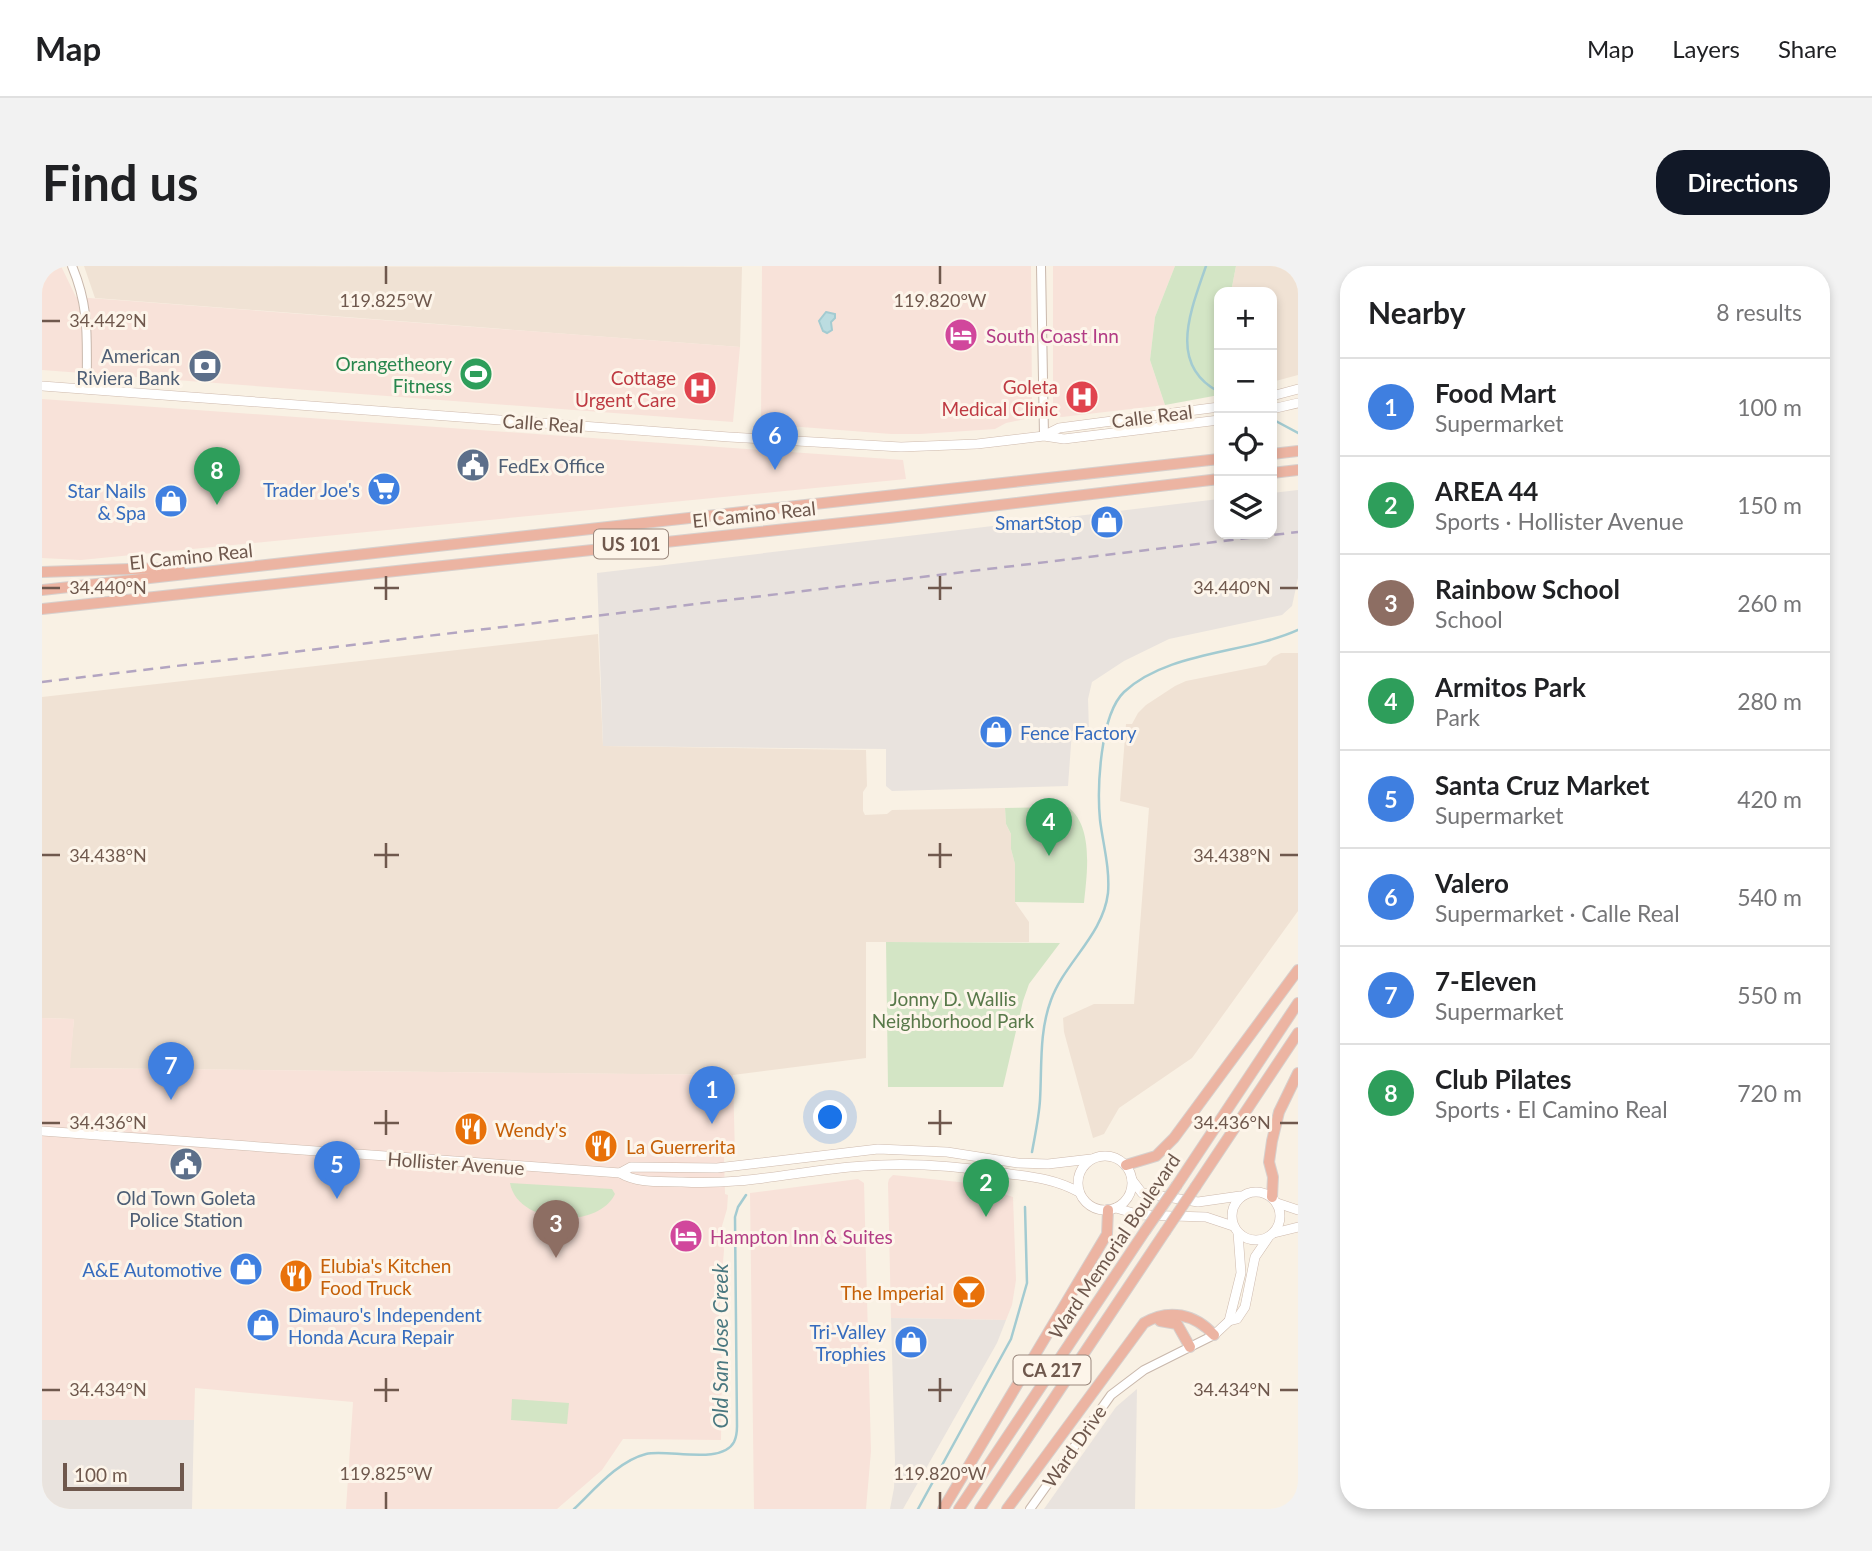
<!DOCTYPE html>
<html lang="en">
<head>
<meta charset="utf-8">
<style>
  :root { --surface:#fff; --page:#f2f2f2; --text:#202124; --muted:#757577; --line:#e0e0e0; --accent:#111827 }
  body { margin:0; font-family:Lato,sans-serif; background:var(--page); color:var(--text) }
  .controls { position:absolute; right:21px; top:21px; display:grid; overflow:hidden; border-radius:14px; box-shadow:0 4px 10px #0003 }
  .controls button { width:63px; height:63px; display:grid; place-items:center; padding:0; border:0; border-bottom:2px solid var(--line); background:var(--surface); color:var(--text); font:35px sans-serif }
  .scale { position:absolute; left:21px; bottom:18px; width:121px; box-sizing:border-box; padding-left:7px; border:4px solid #6f584d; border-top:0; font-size:19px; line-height:24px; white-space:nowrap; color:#6f584d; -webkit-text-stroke:5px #fdf5ea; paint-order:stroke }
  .you { position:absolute; left:789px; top:852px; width:24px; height:24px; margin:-18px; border:5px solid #fff; border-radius:50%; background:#1a73e8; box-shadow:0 0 0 10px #1a73e833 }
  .badge { display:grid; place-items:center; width:46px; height:46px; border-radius:50%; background:var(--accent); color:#fff; font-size:23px; font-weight:700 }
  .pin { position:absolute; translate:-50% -58px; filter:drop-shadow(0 2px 4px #0008) }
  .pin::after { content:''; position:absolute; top:37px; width:24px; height:21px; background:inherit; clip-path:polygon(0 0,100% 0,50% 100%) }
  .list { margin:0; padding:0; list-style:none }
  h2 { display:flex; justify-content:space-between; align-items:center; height:91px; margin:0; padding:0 28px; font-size:30px }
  h2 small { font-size:23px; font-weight:400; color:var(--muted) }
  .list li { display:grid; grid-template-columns:46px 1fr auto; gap:21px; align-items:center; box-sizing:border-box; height:98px; padding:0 28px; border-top:2px solid var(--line) }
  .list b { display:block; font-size:26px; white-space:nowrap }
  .list p { margin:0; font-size:23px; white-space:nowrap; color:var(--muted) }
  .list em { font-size:23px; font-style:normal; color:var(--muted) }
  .icon { flex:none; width:38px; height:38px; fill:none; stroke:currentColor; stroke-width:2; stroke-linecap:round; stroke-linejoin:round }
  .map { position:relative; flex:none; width:1256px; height:1243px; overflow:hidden; border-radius:28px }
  header { display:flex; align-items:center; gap:42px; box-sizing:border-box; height:98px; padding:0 35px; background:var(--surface); border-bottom:2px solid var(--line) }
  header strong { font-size:33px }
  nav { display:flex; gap:38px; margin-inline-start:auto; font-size:24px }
  .intro { display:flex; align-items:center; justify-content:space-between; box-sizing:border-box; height:168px; padding:0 42px }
  h1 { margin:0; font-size:49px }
  .button { padding:18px 32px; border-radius:28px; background:var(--accent); color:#fff; font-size:24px; font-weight:700 }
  main { display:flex; gap:42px; padding:0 42px }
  aside { flex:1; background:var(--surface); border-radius:28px; box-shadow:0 4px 10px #0003 }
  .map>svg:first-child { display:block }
  .residential { fill:#f0e2d4 }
  .commercial { fill:#f8e2d9 }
  .industrial { fill:#e9e3de }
  .green { fill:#d3e5c5 }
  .water { fill:#bbdce0; stroke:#a3cbd1; stroke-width:2 }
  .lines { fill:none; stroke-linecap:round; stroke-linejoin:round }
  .stream { stroke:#a3cbd1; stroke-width:2.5 }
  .tertiary-casing { stroke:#c9b8ac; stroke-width:10 }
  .secondary-casing { stroke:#cebaad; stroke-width:10 }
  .motorway-casing { stroke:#d7d0cd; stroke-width:12 }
  .tertiary { stroke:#fff; stroke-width:8 }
  .secondary { stroke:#fff; stroke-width:9 }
  .motorway { stroke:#ecb4a2; stroke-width:10 }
  .rail { stroke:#b3a5c1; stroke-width:2.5; stroke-dasharray:10 7; stroke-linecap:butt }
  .motorway-bridge-casing { stroke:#d7d0cd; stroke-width:12; stroke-linecap:butt }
  .motorway-bridge { stroke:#ecb4a2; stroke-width:10 }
  .ticks { fill:none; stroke:#6f584d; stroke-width:2.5 }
  .labels { text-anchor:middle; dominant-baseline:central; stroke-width:6; stroke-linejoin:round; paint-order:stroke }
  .shield { fill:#fdf5ea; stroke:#9a877c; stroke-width:2 }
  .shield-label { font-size:18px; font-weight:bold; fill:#6f584d }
  .hotel-label { font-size:19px; fill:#b23c85; stroke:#fdf5ea; text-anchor:start }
  .service-label { font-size:19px; fill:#4e5e75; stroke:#fdf5ea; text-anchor:end }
  .leisure-label { font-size:19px; fill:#27864d; stroke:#fdf5ea; text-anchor:end }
  .health-label { font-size:19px; fill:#be3a42; stroke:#fdf5ea; text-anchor:end }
  .street-label { font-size:19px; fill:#6f584d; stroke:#fdf5ea }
  .shop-label { font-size:19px; fill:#366cbe; stroke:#fdf5ea; text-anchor:end }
  .park-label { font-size:19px; fill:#58794a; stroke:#fdf5ea }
  .food-label { font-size:19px; fill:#c56008; stroke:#fdf5ea; text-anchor:start }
  .water-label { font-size:21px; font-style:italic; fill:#4a7880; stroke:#fdf5ea }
  .ticks-label { font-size:18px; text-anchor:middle; fill:#6f584d; stroke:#fdf5ea; stroke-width:6; stroke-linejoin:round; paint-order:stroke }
</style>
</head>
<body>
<header>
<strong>Map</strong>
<nav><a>Map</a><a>Layers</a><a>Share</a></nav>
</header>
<div class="intro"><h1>Find us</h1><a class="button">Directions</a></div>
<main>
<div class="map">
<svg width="1256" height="1243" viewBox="0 0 1256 1243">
  <rect width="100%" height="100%" fill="#f9f1e4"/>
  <!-- residential -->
  <g class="residential">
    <polygon points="42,0 700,1 698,81 53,32"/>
    <polygon points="1194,0 1256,0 1256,109 1230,116 1230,26 1189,26"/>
    <polygon points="556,368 561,480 824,484 825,520 821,526 821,545 823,549 845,548 850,544 963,542 964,558 969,568 969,583 973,598 973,636 987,656 987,676 824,676 824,792 691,809 27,802 32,753 0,752 0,431"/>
    <polygon points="1239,387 1256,387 1256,645 1150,792 1077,842 1062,868 1051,872 1022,766 1021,752 1052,738 1092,738 1107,542 1078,535 1084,458 1090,458 1096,447 1104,439 1133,420 1144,415 1224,399 1231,391"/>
  </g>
  <!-- commercial -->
  <g class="commercial">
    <polygon points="0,0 19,0 34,31 698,81 691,156 0,104"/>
    <polygon points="720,0 989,0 990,138 988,152 964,157 953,163 878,168 849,168 721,158 719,154"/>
    <polygon points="1011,0 1133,0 1113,51 1108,94 1123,139 1020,151 1014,150 1011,146"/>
    <polygon points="0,133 861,194 864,213 39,294 0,292"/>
    <polygon points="0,752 32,753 28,802 691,809 693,890 682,891 683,928 686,929 685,943 680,960 682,984 675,1073 680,1092 679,1174 581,1173 560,1204 515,1243 304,1243 311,1136 153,1122 152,1154 0,1154"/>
    <polygon points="851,909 926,917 971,931 974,1014 970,1039 964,1054 849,1052 846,917 847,913"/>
    <polygon points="816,913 822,917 829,1185 824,1243 712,1243 708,927"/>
  </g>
  <!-- industrial -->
  <g class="industrial">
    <polygon points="1256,224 1256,312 1250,340 1240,349 1127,373 1082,395 1050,416 1046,433 1047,465 1030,465 1026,520 850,525 844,520 844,483 561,480 555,307 1177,233 1177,268 1230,268 1230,227"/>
    <polygon points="849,1052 964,1054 955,1077 861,1243 848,1243 852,1222 853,1195"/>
    <polygon points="1095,1123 1093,1243 1002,1243 1074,1141"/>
    <polygon points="0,1154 152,1154 150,1243 0,1243"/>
  </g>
  <!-- green -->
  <g class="green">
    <polygon points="1133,0 1194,0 1189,26 1177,26 1177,129 1123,139 1108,94 1113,51"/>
    <path d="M1026 541C1052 561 1045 607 1042 637L973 636V598L969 583V568L964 558 963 542Z"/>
    <polygon points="844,676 1018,677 987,718 981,735 961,821 846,821"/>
    <path d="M468 917 570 923 573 928C555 965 475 958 468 917Z"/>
    <polygon points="470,1133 527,1137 525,1158 469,1154"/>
  </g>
  <!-- water -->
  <polygon class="water" points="784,46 793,48 793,52 789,56 790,64 785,67 781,65 777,55"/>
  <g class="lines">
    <!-- stream -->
    <g class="stream">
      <path d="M1164 0C1149 44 1125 99 1177 126"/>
      <polyline points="1230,153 1256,167"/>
      <path d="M990 886C993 869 997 851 998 834 1000 800 997 766 1009 734 1023 696 1061 669 1066 627 1068 602 1061 578 1058 554 1055 522 1058 449 1082 426 1126 385 1203 388 1256 364"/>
      <path d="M532 1243C552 1224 576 1195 604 1188 626 1183 680 1199 692 1176 694 1172 695 1165 695 1160L693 951 696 941 704 929"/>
      <polyline points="876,1243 969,1073 985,1017 983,941"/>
    </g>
    <defs>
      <g id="tertiary">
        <path d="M30 0C49 45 44 76 45 123"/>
        <polyline points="999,0 1002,170"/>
        <polyline points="988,1243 1069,1129 1102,1104 1172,1069"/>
      </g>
      <g id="secondary">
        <polyline points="0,120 687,171 859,181 935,178 1002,170 1022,173 1177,154"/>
        <polyline points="1230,130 1256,123"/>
        <polyline points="1230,143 1256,137"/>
        <polyline points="1003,169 1017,162 1177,141"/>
        <path d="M0 865 578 907C596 918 620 915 640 916 702 920 760 904 821 900 868 896 915 900 960 907 990 911 1011 912 1037 926"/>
        <circle cx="1063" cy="917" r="27"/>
        <polyline points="578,907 589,901 675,902 836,883 905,886 976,897 1006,898 1049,893"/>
        <polyline points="1090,914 1100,927 1156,936 1198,930"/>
        <circle cx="1214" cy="950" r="24"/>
        <polyline points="1235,937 1256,944"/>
        <polyline points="1074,942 1098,949 1164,951 1191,960"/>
        <polyline points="1232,967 1256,961"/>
        <polyline points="1187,1055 1199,1007 1196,967"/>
        <polyline points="1172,1069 1187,1055 1195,1053 1203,1041 1213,991 1226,972"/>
      </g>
      <g id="motorway">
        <polyline points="1230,188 1256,185"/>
        <polyline points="1230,207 1256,204"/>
        <polyline points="0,306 118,302 138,304"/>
        <polyline points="0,324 1177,193"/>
        <polyline points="0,343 847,252 1177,213"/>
        <polyline points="1084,899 1114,890 1132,872 1256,704"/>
        <polyline points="1135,919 1256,737"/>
        <polyline points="1154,920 1256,767"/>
        <polyline points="1230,931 1231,911 1227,896 1230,875 1237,846 1256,807"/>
        <polyline points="1118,1055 1135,1058 1148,1081"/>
        <polyline points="901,1243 1065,968 1066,944"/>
        <polyline points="917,1243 1103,965"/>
        <polyline points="938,1243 1123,966"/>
        <path d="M965 1243 1102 1057C1127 1042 1153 1048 1172 1069"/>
      </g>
    </defs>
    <!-- tertiary casing -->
    <use href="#tertiary" class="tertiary-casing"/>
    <!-- secondary casing -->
    <use href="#secondary" class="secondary-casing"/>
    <!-- motorway casing -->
    <use href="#motorway" class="motorway-casing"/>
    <!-- tertiary -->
    <use href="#tertiary" class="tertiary"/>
    <!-- secondary -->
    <use href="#secondary" class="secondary"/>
    <!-- motorway -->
    <use href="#motorway" class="motorway"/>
    <!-- rail -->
    <polyline class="rail" points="0,416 1256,266"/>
    <defs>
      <g id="motorway-bridge">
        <polyline points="1103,965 1135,919"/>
        <polyline points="1123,966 1154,920"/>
      </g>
    </defs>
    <!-- motorway-bridge casing -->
    <use href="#motorway-bridge" class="motorway-bridge-casing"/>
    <!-- motorway-bridge -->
    <use href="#motorway-bridge" class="motorway-bridge"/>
  </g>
  <!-- ticks -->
  <path class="ticks" d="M344 0V18M898 0V18M0 55H18M344 310V334M898 310V334M0 322H18M332 322H357M886 322H910M1238 322H1256M344 577V602M898 577V602M0 589H18M332 589H357M886 589H910M1238 589H1256M344 844V869M898 844V869M0 857H18M332 857H357M886 857H910M1238 857H1256M344 1112V1136M898 1112V1136M0 1124H18M332 1124H357M886 1124H910M1238 1124H1256M344 1226V1243M898 1226V1243"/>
  <!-- icons -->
  <defs>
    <symbol id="hotel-disc" viewBox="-11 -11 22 22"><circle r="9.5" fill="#d1479c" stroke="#fdf5ea"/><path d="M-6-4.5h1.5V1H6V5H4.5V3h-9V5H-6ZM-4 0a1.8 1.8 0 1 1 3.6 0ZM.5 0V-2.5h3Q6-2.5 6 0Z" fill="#fff"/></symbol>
    <symbol id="bank-disc" viewBox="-11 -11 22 22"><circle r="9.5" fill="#5c6f8a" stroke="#fdf5ea"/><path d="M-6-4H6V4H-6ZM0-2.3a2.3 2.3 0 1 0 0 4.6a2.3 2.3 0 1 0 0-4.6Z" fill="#fff"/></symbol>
    <symbol id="stadium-disc" viewBox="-11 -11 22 22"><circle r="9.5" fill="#2e9e5b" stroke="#fdf5ea"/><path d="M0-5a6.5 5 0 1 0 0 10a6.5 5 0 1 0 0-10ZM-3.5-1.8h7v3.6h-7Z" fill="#fff"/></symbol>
    <symbol id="hospital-disc" viewBox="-11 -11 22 22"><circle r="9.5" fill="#e0444e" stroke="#fdf5ea"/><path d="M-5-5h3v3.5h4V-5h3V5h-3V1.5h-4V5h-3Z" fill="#fff"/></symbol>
    <symbol id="civic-disc" viewBox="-11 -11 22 22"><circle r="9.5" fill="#5c6f8a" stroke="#fdf5ea"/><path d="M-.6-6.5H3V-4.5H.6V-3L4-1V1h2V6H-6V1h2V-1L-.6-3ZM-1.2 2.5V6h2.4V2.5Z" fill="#fff"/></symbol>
    <symbol id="supermarket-disc" viewBox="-11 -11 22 22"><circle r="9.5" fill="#3f7fe0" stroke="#fdf5ea"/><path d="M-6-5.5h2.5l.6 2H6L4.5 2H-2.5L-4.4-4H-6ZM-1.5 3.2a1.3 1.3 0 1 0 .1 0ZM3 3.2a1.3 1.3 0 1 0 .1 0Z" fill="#fff"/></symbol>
    <symbol id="shop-disc" viewBox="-11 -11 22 22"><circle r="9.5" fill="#3f7fe0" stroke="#fdf5ea"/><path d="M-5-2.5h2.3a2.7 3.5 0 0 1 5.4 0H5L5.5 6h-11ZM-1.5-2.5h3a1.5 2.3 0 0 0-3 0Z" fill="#fff"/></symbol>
    <symbol id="restaurant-disc" viewBox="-11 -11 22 22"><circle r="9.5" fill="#e8710a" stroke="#fdf5ea"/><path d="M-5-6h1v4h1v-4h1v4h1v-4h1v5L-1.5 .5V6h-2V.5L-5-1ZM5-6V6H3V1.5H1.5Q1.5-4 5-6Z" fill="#fff"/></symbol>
    <symbol id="bar-disc" viewBox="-11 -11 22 22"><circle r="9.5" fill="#e8710a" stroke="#fdf5ea"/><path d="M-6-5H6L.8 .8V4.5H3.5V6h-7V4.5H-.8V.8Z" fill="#fff"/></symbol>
  </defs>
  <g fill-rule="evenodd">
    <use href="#hotel-disc" x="900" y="50" width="38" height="38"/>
    <use href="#bank-disc" x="144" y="81" width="38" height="38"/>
    <use href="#stadium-disc" x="415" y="89" width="38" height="38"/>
    <use href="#hospital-disc" x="639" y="103" width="38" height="38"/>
    <use href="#hospital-disc" x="1021" y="112" width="38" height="38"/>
    <use href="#civic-disc" x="412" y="180" width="38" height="38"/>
    <use href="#supermarket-disc" x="323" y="204" width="38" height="38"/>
    <use href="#shop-disc" x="110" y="216" width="38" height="38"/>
    <use href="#shop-disc" x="1046" y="237" width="38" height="38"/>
    <use href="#shop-disc" x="935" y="447" width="38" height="38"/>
    <use href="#restaurant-disc" x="410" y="844" width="38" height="38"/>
    <use href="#restaurant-disc" x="540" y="861" width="38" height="38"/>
    <use href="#civic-disc" x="125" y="879" width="38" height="38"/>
    <use href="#hotel-disc" x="625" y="951" width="38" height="38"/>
    <use href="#shop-disc" x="185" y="984" width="38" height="38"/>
    <use href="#restaurant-disc" x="235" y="991" width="38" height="38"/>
    <use href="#bar-disc" x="908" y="1007" width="38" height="38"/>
    <use href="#shop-disc" x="202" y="1040" width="38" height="38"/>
    <use href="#shop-disc" x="850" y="1057" width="38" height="38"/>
  </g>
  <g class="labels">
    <!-- shield labels -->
    <g class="shield">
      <rect x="552" y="263.5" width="74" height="29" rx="5"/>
      <rect x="971.5" y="1089.5" width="77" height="29" rx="5"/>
    </g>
    <g class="shield-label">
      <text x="589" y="278">US 101</text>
      <text x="1010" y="1104">CA 217</text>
    </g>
    <!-- hotel labels -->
    <g class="hotel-label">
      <text x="944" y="69">South Coast Inn</text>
      <text x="668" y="970">Hampton Inn &amp; Suites</text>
    </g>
    <!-- service labels -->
    <g class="service-label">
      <text x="138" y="89">American<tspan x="138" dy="22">Riviera Bank</tspan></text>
      <text x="456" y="199" text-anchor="start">FedEx Office</text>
      <text x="144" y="931" text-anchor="middle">Old Town Goleta<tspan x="144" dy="22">Police Station</tspan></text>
    </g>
    <!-- leisure labels -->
    <g class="leisure-label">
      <text x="410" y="97">Orangetheory<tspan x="410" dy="22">Fitness</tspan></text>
    </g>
    <!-- health labels -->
    <g class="health-label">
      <text x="634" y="111">Cottage<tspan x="634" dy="22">Urgent Care</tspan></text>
      <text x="1016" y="120">Goleta<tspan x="1016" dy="22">Medical Clinic</tspan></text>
    </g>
    <!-- street labels -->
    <g class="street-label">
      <text transform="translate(1110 150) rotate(-7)">Calle Real</text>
      <text transform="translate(501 157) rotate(4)">Calle Real</text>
      <text transform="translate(712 248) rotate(-6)">El Camino Real</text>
      <text transform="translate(149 290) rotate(-6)">El Camino Real</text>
      <text transform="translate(414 897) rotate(4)">Hollister Avenue</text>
      <text transform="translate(1072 980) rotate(-56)">Ward Memorial Boulevard</text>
      <text transform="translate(1032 1180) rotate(-55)">Ward Drive</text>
    </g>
    <!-- shop labels -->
    <g class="shop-label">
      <text x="318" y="223">Trader Joe's</text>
      <text x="104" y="224">Star Nails<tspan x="104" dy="22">&amp; Spa</tspan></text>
      <text x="1040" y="256">SmartStop</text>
      <text x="978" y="466" text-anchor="start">Fence Factory</text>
      <text x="180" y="1003">A&amp;E Automotive</text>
      <text x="246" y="1048" text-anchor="start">Dimauro's Independent<tspan x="246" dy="22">Honda Acura Repair</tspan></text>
      <text x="844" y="1065">Tri-Valley<tspan x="844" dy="22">Trophies</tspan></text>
    </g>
    <!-- park labels -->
    <g class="park-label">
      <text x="911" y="732">Jonny D. Wallis<tspan x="911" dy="22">Neighborhood Park</tspan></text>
    </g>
    <!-- food labels -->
    <g class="food-label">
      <text x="453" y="863">Wendy's</text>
      <text x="584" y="880">La Guerrerita</text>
      <text x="278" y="999">Elubia's Kitchen<tspan x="278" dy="22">Food Truck</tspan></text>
      <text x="902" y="1026" text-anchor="end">The Imperial</text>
    </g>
    <!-- water labels -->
    <g class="water-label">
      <text transform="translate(677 1080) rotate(-90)">Old San Jose Creek</text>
    </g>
  </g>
  <g class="ticks-label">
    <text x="344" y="41">119.825°W</text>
    <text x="898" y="41">119.820°W</text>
    <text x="66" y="61">34.442°N</text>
    <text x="66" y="328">34.440°N</text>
    <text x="1190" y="328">34.440°N</text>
    <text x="66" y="596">34.438°N</text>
    <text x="1190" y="596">34.438°N</text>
    <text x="66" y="863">34.436°N</text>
    <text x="1190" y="863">34.436°N</text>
    <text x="66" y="1130">34.434°N</text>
    <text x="1190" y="1130">34.434°N</text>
    <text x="344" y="1214">119.825°W</text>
    <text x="898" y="1214">119.820°W</text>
  </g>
</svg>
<div class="controls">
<button>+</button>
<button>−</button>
<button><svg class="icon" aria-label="locate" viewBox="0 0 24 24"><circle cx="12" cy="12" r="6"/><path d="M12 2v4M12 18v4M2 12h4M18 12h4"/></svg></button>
<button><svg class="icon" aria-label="layers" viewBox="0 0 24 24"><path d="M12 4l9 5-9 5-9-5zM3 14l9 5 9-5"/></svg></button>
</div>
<div class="scale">100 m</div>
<div class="you"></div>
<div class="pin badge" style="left:670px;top:858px;background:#3f7fe0">1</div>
<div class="pin badge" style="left:944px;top:951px;background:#2e9e5b">2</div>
<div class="pin badge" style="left:514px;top:992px;background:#8d6e63">3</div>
<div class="pin badge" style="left:1007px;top:590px;background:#2e9e5b">4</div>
<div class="pin badge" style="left:295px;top:933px;background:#3f7fe0">5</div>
<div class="pin badge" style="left:733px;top:204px;background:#3f7fe0">6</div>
<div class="pin badge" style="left:129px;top:834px;background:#3f7fe0">7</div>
<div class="pin badge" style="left:175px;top:239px;background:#2e9e5b">8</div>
</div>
<aside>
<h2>Nearby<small>8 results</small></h2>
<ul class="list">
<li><span class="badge" style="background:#3f7fe0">1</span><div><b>Food Mart</b><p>Supermarket</p></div><em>100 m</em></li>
<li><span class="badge" style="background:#2e9e5b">2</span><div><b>AREA 44</b><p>Sports · Hollister Avenue</p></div><em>150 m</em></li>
<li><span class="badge" style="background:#8d6e63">3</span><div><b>Rainbow School</b><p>School</p></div><em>260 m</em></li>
<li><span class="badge" style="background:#2e9e5b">4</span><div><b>Armitos Park</b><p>Park</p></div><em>280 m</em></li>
<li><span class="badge" style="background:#3f7fe0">5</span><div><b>Santa Cruz Market</b><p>Supermarket</p></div><em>420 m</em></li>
<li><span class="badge" style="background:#3f7fe0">6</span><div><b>Valero</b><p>Supermarket · Calle Real</p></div><em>540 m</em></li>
<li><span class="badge" style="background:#3f7fe0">7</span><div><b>7-Eleven</b><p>Supermarket</p></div><em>550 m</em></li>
<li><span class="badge" style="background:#2e9e5b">8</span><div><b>Club Pilates</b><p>Sports · El Camino Real</p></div><em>720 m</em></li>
</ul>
</aside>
</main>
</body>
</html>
